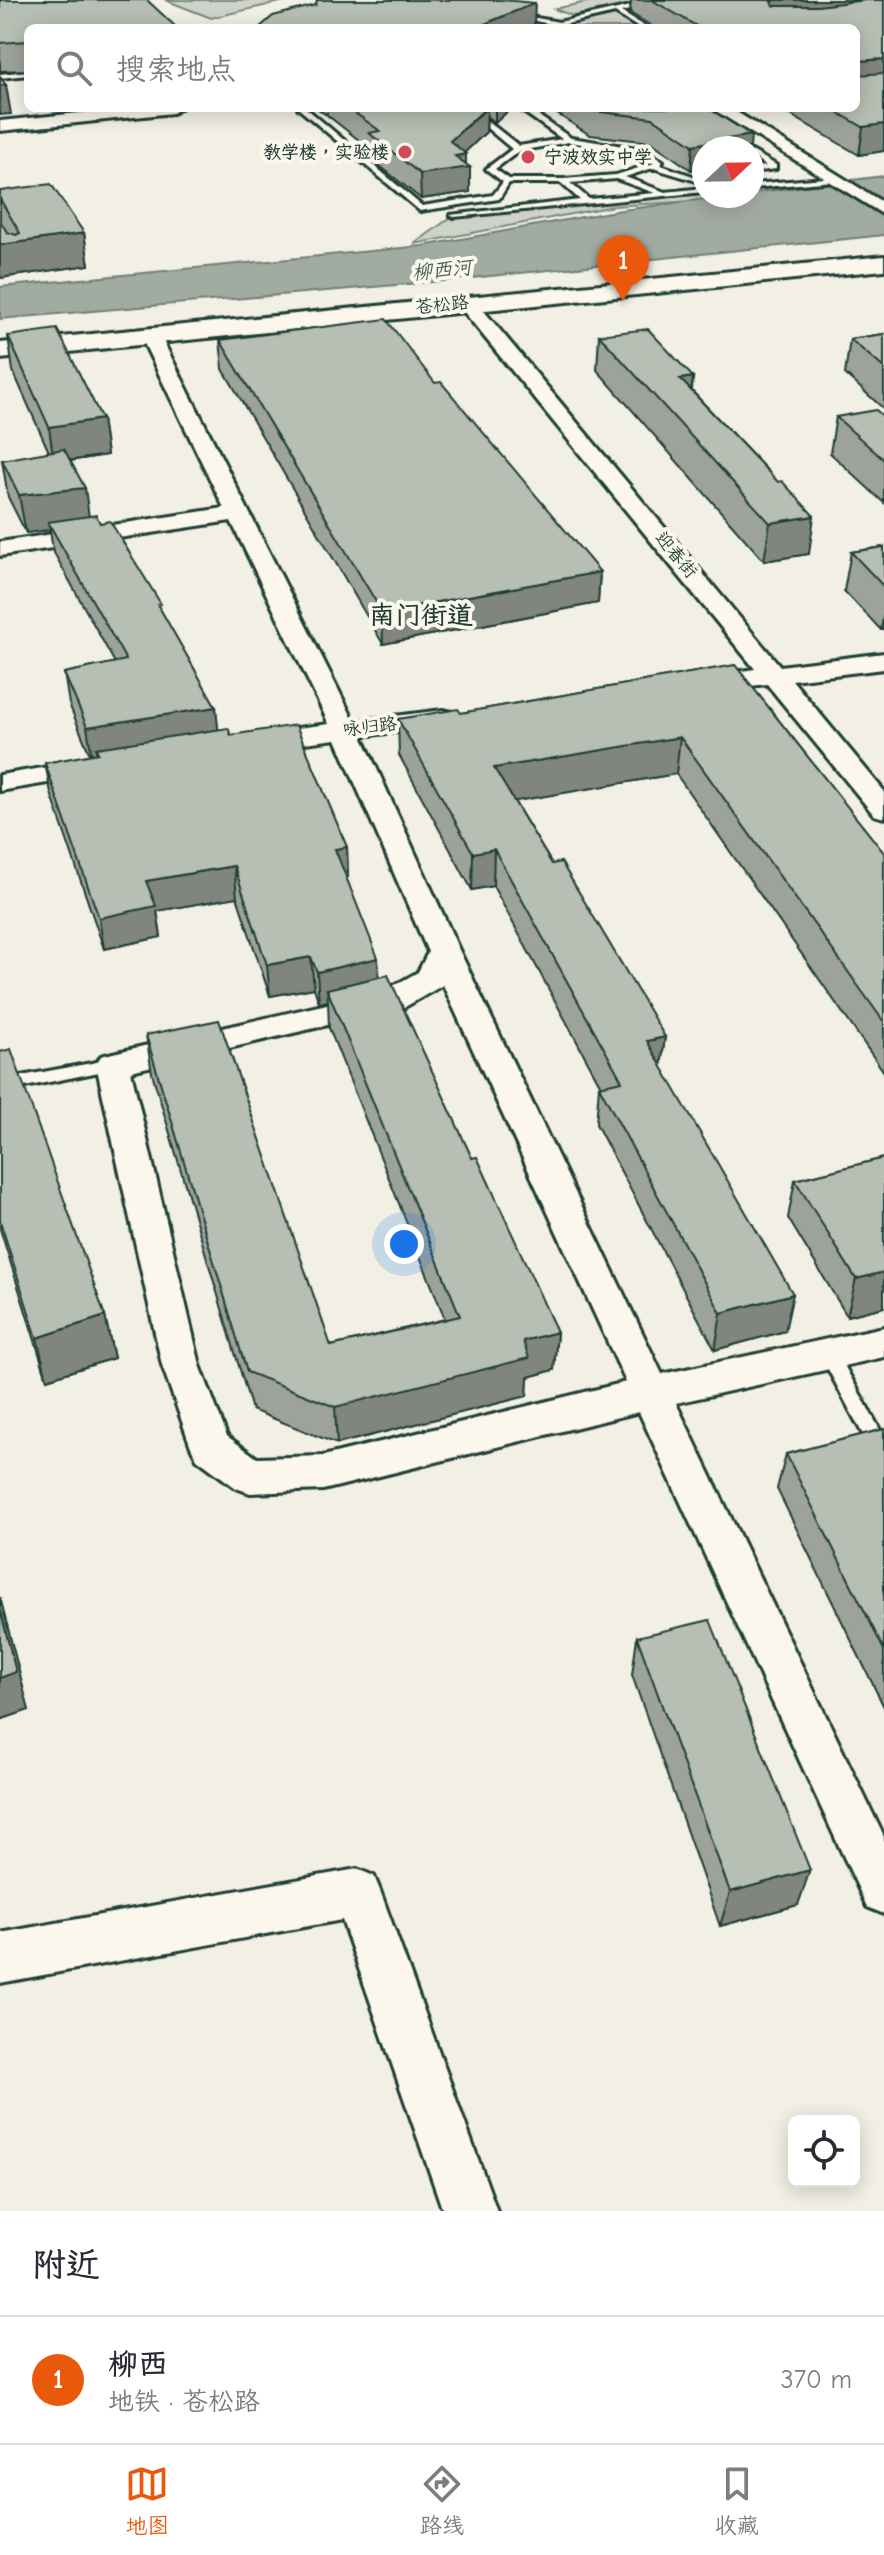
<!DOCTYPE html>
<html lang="zh">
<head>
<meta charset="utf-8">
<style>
  :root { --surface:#fff; --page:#f2f2f3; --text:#2b2b33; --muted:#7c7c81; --line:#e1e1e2; --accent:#ea580c }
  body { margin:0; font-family:"Comic Neue","LXGW WenKai TC",sans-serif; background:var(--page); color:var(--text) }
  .controls { position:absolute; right:24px; bottom:24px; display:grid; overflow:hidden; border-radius:12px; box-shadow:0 4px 20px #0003 }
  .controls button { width:72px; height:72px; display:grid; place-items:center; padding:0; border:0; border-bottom:2px solid var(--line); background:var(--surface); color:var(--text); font:40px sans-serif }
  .compass { position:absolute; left:692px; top:136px; width:72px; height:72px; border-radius:50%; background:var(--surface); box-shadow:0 4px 20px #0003; rotate:68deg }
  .you { position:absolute; left:404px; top:1244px; width:28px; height:28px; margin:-20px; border:6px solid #fff; border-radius:50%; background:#1a73e8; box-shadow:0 0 0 12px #1a73e833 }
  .badge { display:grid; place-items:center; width:52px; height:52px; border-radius:50%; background:var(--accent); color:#fff; font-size:26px; font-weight:700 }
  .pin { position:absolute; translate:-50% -66px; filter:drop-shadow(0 2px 4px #0008) }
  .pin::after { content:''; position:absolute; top:42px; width:28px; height:24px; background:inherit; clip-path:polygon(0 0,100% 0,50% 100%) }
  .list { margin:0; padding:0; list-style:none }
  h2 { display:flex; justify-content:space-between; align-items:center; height:104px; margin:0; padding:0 32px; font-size:34px }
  h2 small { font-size:26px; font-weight:400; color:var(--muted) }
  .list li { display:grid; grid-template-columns:52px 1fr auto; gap:24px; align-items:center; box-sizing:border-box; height:128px; padding:0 32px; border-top:2px solid var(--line) }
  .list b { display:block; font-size:30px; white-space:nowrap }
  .list p { margin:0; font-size:26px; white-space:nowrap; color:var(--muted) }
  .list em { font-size:26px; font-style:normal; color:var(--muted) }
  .icon { flex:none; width:44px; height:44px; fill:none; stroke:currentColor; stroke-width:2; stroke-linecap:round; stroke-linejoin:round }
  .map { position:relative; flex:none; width:884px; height:2211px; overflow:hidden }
  .search { position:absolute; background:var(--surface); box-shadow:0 4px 20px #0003; left:24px; right:24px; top:24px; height:88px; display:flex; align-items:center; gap:20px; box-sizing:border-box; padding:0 28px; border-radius:12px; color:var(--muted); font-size:30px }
  .sheet { height:232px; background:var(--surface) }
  nav { display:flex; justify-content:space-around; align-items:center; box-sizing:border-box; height:112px; border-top:2px solid var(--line); background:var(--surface); font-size:22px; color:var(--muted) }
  nav a { display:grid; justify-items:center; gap:4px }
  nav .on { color:var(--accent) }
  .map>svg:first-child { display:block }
  .green { fill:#cfd2c8; stroke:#77887e; stroke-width:2 }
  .water { fill:#a2aba1; stroke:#6e7f75; stroke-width:2 }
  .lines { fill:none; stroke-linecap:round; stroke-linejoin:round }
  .lane-casing { stroke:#1f3d34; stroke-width:6 }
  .street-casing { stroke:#1f3d34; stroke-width:6 }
  .secondary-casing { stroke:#1f3d34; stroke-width:6 }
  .lane { fill:#fbf7ec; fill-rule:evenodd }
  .street { fill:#fbf7ec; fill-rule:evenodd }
  .secondary { fill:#fbf7ec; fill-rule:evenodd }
  .wall { fill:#9da39a; stroke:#1f3d34; stroke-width:2 }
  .shaded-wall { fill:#80857d; stroke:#1f3d34; stroke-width:2 }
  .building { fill:#b7beb3; stroke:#1f3d34; stroke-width:2 }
  .poi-dot { fill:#d1495b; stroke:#fbf7ec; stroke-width:3 }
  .labels { text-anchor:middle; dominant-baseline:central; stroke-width:8; stroke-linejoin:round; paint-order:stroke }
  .far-poi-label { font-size:18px; font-weight:bold; fill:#1f3d34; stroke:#fbf7ec; text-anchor:end }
  .far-street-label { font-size:18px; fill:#1f3d34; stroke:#fbf7ec }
  .far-water-label { font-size:20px; font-style:italic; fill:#465e55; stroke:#fbf7ec }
  .far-district-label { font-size:26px; font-weight:bold; fill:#1f3d34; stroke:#fbf7ec }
</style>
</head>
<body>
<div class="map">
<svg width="884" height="2211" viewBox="0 0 884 2211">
  <rect width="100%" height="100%" fill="#f2f0e5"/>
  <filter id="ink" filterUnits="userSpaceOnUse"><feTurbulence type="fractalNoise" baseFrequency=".0125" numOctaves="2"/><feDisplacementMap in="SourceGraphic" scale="16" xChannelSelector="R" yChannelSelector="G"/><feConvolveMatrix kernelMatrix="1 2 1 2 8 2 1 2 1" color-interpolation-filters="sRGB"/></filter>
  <g filter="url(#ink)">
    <!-- green -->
    <g class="green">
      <polygon points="165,0 289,0 211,18"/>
      <polygon points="596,0 650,0 573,16 554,9"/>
      <polygon points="615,15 637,28 554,28"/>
      <polygon points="834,179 853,191 614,206 414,244 454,215 704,191 704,196 752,196 752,187"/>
    </g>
    <!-- water -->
    <polygon class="water" points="884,176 884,235 443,281 0,319 0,287 422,246 615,211 727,196 752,196 752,193"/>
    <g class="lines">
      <defs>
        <g id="lane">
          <polygon points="658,0 670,0 621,12 647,28 639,28 615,13 549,28 546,26 550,24 511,16 514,14 559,22"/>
          <polygon points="28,71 28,75 0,78 0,74"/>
          <path d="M298 108H306L422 206 493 195 503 182 486 169 512 149 463 108H471L519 146 562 139 518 108H527L571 138 643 149 663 161 661 165 696 177 704 175V179L696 181 653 168 625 177 665 192 704 188V192L454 217 450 215 580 200 561 183H509L499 199 420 211ZM569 142 638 153 654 163 616 175 563 179H509L495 169 519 151ZM616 179 655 193 589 199 570 183Z"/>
          <polygon points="752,151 776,165 776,169 752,172 752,168 766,166 752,156"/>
          <polygon points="837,177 834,181 752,188 752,184"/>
          <polygon points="113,1059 121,1064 119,1068 0,1092 0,1080"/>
          <polygon points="829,1347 835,1349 884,1437 884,1463 877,1461 820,1354 823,1349"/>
        </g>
        <g id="street">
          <polygon points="128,108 181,108 173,113 0,131 0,121"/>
          <polygon points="711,108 730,108 884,203 884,215"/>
          <polygon points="467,297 474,299 780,666 884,653 884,669 792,680 884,791 884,818 874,815 767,684 702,692 693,690 689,684 693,678 755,669 460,307 457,303 460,299"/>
          <path d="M151 331 161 337 354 721 443 710 452 712 456 718 452 724 443 726 362 736 460 952 662 1374 884 1327V1357L676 1403 884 1837V1914L867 1907 639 1412 323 1490 250 1493 236 1488 197 1459 191 1447 162 1365 96 1064 101 1056 113 1053 384 991 418 972 428 952 336 739 258 749 248 747 244 741 248 735 258 733 329 724 231 521 0 556V542L224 508 141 337ZM443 985 626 1382 323 1456 257 1458 227 1436 200 1365 131 1071 405 1007Z"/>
          <polygon points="91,760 101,762 105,768 101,774 0,791 0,775"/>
          <polygon points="357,1869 374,1876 381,1893 497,2211 443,2211 342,1920 0,1983 0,1933"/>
        </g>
        <polygon id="secondary" points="884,256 884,270 0,359 0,343"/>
      </defs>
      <!-- lane casing -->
      <use href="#lane" class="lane-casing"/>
      <!-- street casing -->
      <use href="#street" class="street-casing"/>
      <!-- secondary casing -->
      <use href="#secondary" class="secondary-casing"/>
      <!-- lane -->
      <use href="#lane" class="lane"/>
      <!-- street -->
      <use href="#street" class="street"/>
      <!-- secondary -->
      <use href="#secondary" class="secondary"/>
    </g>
    <!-- wall -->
    <g class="wall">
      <polygon points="0,0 28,28 28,70 0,71"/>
      <polygon points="631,0 884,0 884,151 859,155 779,108 856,108 856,28 655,28 630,13"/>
      <polygon points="317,108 511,108 495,123 487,117 486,132 464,153 466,154 466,164 470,192 421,199 370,158 369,148 327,115 327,113 325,114"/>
      <polygon points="548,108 708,108 704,148 704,167 691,170 651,142 590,135"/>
      <polygon points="0,191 84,233 89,265 0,278"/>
      <polygon points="884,334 884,409 845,374 850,339"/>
      <polygon points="599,335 693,377 692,391 778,482 809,554 764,561 597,370"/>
      <polygon points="8,336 102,419 107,455 70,461 89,516 100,523 162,613 216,707 218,730 231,735 347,847 348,877 346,877 379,977 472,1158 557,1332 554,1370 528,1377 527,1396 337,1444 252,1410 152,1073 146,1035 331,1346 445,1319 329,1028 328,1001 319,1003 314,988 270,996 237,897 157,911 161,937 104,949 51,793 45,763 90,755 69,704 64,673 115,663 53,551 50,530 26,533 8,497 2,460 49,452 13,371"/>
      <polygon points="220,340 435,383 600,572 598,603 383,644 223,369"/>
      <polygon points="836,417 884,417 884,503 830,453"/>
      <polygon points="884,547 884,630 881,630 844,591 851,552"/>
      <polygon points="735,665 884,853 884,1072 676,774 514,801 552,864 665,1037 661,1066 785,1331 715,1350 596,1124 599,1086 601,1086 493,886 472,890 399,755 398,719 461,713"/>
      <polygon points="0,1052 105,1316 114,1358 47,1379 0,1229"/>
      <polygon points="884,1158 884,1307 847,1316 788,1218 795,1180"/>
      <polygon points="884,1429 884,1707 777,1489 786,1454"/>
      <polygon points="637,1637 798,1905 720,1926 632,1675"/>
    </g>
    <!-- shaded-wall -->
    <g class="shaded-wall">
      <polygon points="775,0 884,0 768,27 771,2"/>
      <polygon points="535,3 534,25 527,28 475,28"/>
      <polygon points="884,59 884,85 856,88 858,61"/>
      <polygon points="0,85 6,85 11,114 0,115"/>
      <polygon points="487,108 486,132 462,155 466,154 466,167 470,167 470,192 421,199 420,174 450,141"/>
      <polygon points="495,108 511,108 495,123"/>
      <polygon points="884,124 884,151 859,155 863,127"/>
      <polygon points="751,135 750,148 704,148 704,167 691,170 693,145"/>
      <polygon points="84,233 89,265 0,278 0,245"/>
      <polygon points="693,377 689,413 680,379"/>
      <polygon points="102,419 107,455 54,463 49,427"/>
      <polygon points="85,488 90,525 48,522 50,530 26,533 19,495"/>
      <polygon points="814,516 809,554 764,561 770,523"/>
      <polygon points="600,572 598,603 383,644 382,612"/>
      <polygon points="884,613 884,630 881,630"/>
      <polygon points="216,707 219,738 96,748 97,757 92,758 87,727"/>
      <polygon points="680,737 676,774 493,805 494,768"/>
      <polygon points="347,847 348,877 336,879 335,849"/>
      <polygon points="494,849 493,886 472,890 473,853"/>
      <polygon points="234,866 237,897 157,911 161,937 104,949 99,918 146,881"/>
      <polygon points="311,957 314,988 270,996 267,965"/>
      <polygon points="378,958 379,989 327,989 328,1001 319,1003 317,972"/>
      <polygon points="665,1037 660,1075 647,1041"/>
      <polygon points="884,1272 884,1307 847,1316 856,1279"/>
      <polygon points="793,1294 785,1331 715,1350 721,1313"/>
      <polygon points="105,1316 114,1358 47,1379 37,1338"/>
      <polygon points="557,1332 554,1370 528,1377 527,1396 337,1444 335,1407 523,1341"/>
      <polygon points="0,1597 29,1710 0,1720"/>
      <polygon points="810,1870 798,1905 720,1926 730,1892"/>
    </g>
    <!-- building -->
    <g class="building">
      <polygon points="0,0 147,0 177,28 28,28 28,41 0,43"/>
      <polygon points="317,0 503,0 535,3 475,28 259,28 273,16 316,5"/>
      <polygon points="652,0 775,0 771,2 774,6 818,6 866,0 884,0 884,59 858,61 858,75 884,73 884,124 863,127 830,108 856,108 856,28 700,28"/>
      <polygon points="0,77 6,85 0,85"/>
      <polygon points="348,108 486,108 450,141 466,154 455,156 470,167 420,174 369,133 380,131"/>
      <polygon points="587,108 708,108 751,135 693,145 653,118 592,111"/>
      <polygon points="51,184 84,233 0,245 0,221 7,232 16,235 20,233 0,199 0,191"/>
      <polygon points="386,319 435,383 441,382 600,572 382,612 220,340"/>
      <polygon points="57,329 102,419 49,427 8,336"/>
      <polygon points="648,329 693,377 680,379 778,482 782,481 814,516 770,523 599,335"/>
      <polygon points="884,334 884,368 850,339"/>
      <polygon points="876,410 884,417 884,460 836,417"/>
      <polygon points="64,449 85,488 19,495 2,460"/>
      <polygon points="96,515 100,523 110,521 161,604 158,605 216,707 87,727 64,673 126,660 48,522"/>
      <polygon points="884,547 884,587 851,552"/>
      <polygon points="735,665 884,853 884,1022 680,737 494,768 552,864 561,862 665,1037 647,1041 793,1294 721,1313 599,1086 622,1081 494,849 473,853 398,719 458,709 461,713"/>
      <polygon points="296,725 347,847 335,849 378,958 317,972 311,957 267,965 234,866 146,881 156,906 99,918 45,763 98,753 96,748 228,728 231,735"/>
      <polygon points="388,975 472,1158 477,1157 557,1332 523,1341 529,1358 335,1407 247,1372 146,1035 219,1020 331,1346 460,1316 327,989"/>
      <polygon points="11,1049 105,1316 37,1338 0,1221 0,1052"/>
      <polygon points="884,1158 884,1272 856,1279 795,1180"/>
      <polygon points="884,1429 884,1650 786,1454"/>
      <polygon points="0,1609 16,1672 0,1678"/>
      <polygon points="710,1620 810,1870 730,1892 637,1637"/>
    </g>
  </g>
  <!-- markers -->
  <g class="poi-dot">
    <circle cx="405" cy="152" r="8"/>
    <circle cx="528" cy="157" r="8"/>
  </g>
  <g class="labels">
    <!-- far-poi labels -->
    <g class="far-poi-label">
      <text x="389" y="152">教学楼，实验楼</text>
      <text x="544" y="157" text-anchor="start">宁波效实中学</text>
    </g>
    <!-- far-street labels -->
    <g class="far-street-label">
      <text transform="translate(442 305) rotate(-6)">苍松路</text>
      <text transform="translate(676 555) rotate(50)">迎春街</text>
      <text transform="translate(370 727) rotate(-7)">咏归路</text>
    </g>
    <!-- far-water labels -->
    <g class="far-water-label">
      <text transform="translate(442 270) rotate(-6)">柳西河</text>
    </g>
    <!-- far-district labels -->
    <g class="far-district-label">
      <text x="421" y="616">南门街道</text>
    </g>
  </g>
</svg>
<div class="controls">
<button><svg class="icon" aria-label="locate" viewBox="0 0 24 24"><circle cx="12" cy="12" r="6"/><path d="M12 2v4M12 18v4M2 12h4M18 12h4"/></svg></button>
</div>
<svg class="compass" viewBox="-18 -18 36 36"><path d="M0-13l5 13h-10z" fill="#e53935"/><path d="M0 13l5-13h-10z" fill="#7c7c81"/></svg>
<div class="you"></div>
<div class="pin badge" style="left:623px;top:301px">1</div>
<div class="search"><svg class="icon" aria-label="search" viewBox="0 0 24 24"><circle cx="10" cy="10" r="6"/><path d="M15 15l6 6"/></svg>搜索地点</div>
</div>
<section class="sheet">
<h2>附近<small></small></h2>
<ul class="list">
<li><span class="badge">1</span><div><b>柳西</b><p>地铁 · 苍松路</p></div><em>370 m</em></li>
</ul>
</section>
<nav>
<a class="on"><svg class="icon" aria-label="map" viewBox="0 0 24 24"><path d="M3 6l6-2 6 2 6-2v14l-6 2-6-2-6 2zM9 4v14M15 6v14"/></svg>地图</a>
<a><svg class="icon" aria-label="directions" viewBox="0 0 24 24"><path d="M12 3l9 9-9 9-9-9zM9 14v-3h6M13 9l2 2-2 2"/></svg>路线</a>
<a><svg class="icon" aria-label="saved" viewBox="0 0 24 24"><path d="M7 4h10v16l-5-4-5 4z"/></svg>收藏</a>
</nav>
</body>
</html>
